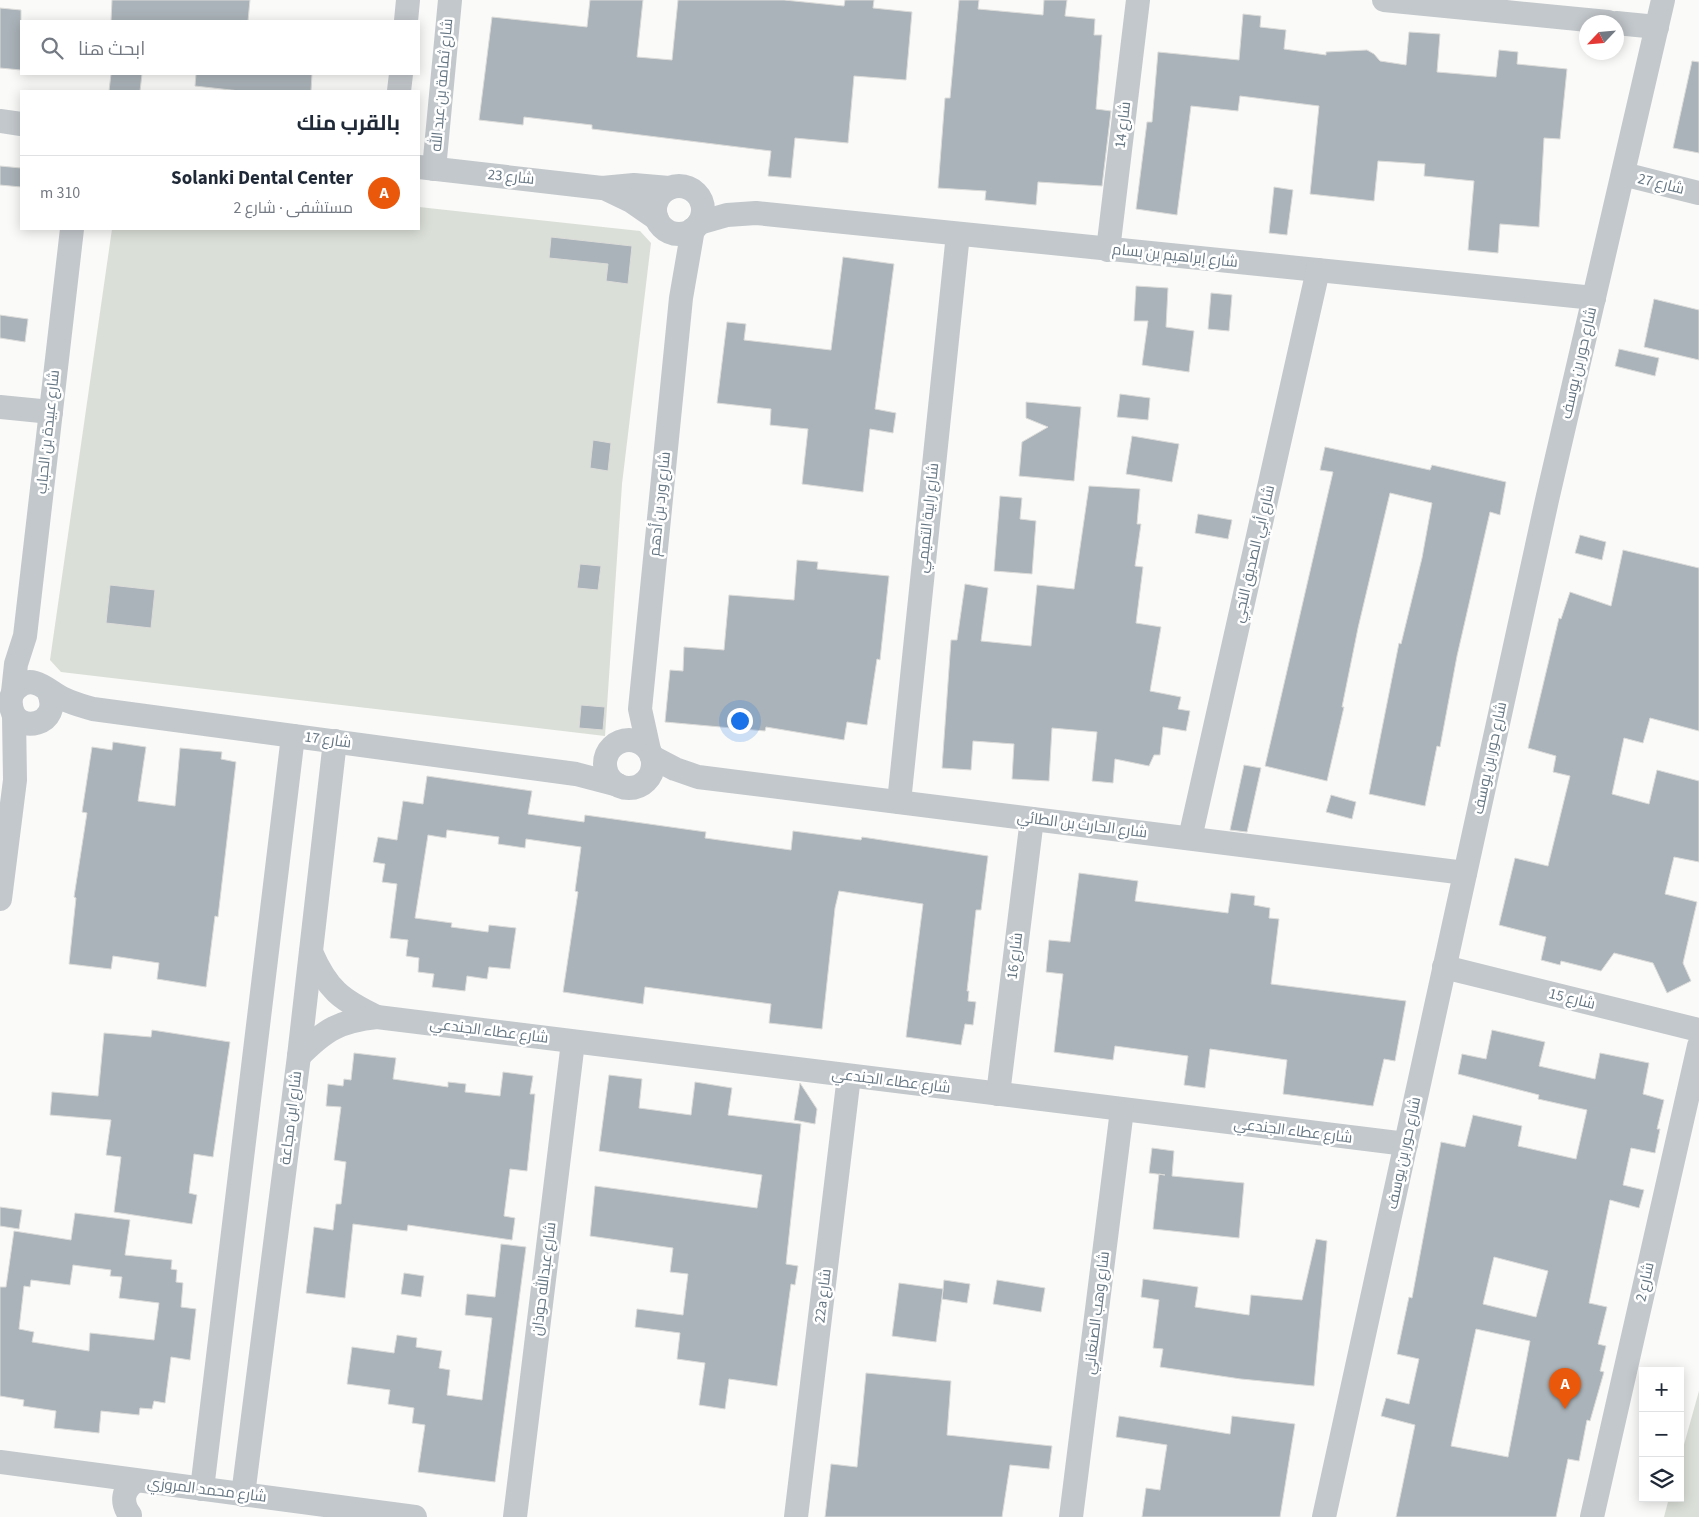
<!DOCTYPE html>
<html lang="ar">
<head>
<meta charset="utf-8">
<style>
  :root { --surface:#fff; --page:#f6f6f7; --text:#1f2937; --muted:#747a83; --line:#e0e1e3; --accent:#ea580c }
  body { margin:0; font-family:"Source Sans 3",Cairo,sans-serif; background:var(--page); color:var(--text); direction:rtl }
  .controls { position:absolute; right:15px; bottom:15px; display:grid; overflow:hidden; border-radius:0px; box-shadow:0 2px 12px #0003 }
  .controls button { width:45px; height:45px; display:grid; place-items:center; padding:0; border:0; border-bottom:1px solid var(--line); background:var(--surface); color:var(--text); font:25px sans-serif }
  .compass { position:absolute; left:1579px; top:15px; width:45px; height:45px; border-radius:50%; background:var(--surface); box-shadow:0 2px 12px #0003; rotate:244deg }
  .you { position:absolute; left:739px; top:720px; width:18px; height:18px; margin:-12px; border:4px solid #fff; border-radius:50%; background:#1a73e8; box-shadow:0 0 0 8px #1a73e833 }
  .badge { display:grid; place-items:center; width:32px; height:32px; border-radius:50%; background:var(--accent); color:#fff; font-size:16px; font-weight:700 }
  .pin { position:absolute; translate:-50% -41px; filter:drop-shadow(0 1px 2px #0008) }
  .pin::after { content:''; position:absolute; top:26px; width:18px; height:15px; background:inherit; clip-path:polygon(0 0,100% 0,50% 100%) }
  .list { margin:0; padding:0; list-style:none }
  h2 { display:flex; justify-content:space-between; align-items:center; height:65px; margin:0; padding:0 20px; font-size:21px }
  h2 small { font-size:16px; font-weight:400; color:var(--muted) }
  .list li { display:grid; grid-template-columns:32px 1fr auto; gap:15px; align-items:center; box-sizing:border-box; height:75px; padding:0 20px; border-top:1px solid var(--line) }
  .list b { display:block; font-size:19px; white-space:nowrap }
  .list p { margin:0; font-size:16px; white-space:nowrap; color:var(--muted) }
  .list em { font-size:16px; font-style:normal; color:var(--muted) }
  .icon { flex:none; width:28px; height:28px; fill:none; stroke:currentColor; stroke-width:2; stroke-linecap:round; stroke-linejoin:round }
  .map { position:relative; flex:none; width:1699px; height:1517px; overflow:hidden; direction:ltr }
  .search { position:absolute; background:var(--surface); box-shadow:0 2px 12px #0003; left:20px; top:20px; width:400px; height:55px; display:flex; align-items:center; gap:12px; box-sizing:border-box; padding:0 18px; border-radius:0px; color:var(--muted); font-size:19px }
  .panel { position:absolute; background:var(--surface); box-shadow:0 2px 12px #0003; left:20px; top:90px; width:400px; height:140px; border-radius:0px; direction:rtl }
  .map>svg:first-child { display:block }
  .green { fill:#dadfd7 }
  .building { fill:#aab3b9; stroke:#dcdcda; fill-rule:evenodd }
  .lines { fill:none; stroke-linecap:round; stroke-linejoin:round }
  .street { stroke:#c3c8cc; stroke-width:24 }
  .labels { text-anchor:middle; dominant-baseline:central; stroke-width:5; stroke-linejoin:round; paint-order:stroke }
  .street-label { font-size:15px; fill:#657683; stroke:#fff }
</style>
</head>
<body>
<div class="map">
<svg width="1699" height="1517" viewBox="0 0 1699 1517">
  <rect width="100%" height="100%" fill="#fafaf8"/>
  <!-- green -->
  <g class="green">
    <polygon points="419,207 640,231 651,243 622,484 605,736 61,672 50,660 112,229 419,229"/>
    <polygon points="1699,1391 1699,1517 1664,1517 1669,1498 1680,1498 1680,1459"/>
  </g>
  <!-- building -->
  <g class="building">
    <polygon points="112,0 250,0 248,21 111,21"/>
    <polygon points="590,0 643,0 637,57 672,60 678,0 784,0 844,6 845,0 874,0 873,8 912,12 906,80 854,76 848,143 795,138 791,178 768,176 771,151 592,129 592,125 524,117 523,125 479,120 492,17 587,27"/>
    <polygon points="959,0 979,0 978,9 1043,15 1044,0 1067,0 1065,16 1095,19 1094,35 1102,35 1096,109 1111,111 1102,186 1038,182 1036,205 985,200 986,191 938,188 945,98 950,98"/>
    <polygon points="0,8 21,10 21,70 0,68"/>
    <polygon points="1243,14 1261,16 1260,27 1286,30 1284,49 1326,55 1326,52 1367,50 1374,54 1380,61 1406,65 1409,32 1440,34 1437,72 1496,77 1499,50 1518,52 1517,64 1567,69 1560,139 1544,138 1539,227 1500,224 1498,253 1468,250 1474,181 1424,176 1425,164 1378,161 1374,201 1310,194 1319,106 1240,96 1238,111 1191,106 1177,215 1136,209 1147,122 1152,122 1158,52 1239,60"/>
    <polygon points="1692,61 1699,62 1699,153 1673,148"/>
    <polygon points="111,74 142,74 140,91 109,91"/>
    <polygon points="196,74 312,74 311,91 240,91 195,86"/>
    <polygon points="0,166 21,168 21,187 0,185"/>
    <polygon points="1274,187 1293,190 1287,235 1269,233"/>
    <polygon points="551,237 632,246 628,284 606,281 608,264 549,258"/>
    <polygon points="843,257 894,264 875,409 896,413 893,433 870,429 863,492 802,484 808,429 770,425 771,409 717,403 727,322 746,324 744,340 831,350"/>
    <polygon points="1136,286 1168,288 1166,327 1194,331 1189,372 1142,365 1148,321 1134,321"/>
    <polygon points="1211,293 1232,295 1229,331 1208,329"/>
    <polygon points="1654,299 1699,310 1699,360 1644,347"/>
    <polygon points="0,315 28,319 25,342 0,338"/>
    <polygon points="1619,349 1659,358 1655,376 1615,366"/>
    <polygon points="1120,394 1150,398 1148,420 1117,417"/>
    <polygon points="1026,402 1081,407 1074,481 1019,476 1022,442 1048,427 1026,418"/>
    <polygon points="1132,436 1179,444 1172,482 1126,474"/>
    <polygon points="593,440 611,443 608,471 590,468"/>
    <polygon points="1325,447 1430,470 1432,465 1506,482 1500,515 1490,512 1457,656 1440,747 1437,746 1425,806 1369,794 1399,643 1401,644 1422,558 1432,503 1390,493 1358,628 1342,707 1344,707 1327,781 1265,766 1333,472 1320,470"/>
    <polygon points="1089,486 1140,489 1137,524 1141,524 1135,566 1143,567 1136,623 1161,627 1150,691 1181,697 1178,709 1190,711 1186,731 1163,727 1160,755 1154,755 1149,766 1115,759 1113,783 1092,781 1097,732 1052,728 1049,781 1012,779 1014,744 973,741 971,770 942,768 951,640 957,640 965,584 988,588 981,641 1031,646 1037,585 1074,589"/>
    <polygon points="1000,496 1022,498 1020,519 1036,521 1032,574 994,571"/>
    <polygon points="1198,514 1232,520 1228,539 1195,533"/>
    <polygon points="1580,535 1606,542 1602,560 1575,553"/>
    <polygon points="1623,550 1699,568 1699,731 1650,718 1643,743 1624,738 1612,794 1649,804 1657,770 1699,781 1699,862 1674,857 1665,894 1697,902 1683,963 1691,981 1667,993 1653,963 1614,953 1601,971 1561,961 1560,965 1541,960 1546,937 1499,925 1515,858 1548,866 1570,776 1553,772 1556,756 1528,748 1559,618 1561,619 1570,592 1611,606"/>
    <polygon points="797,560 818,562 817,569 889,576 880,660 877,659 867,725 847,722 844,740 766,727 765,731 665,722 670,670 683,671 684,647 724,650 729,595 794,600"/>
    <polygon points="580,564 601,566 598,590 577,588"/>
    <polygon points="110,585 155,590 151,628 106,623"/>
    <polygon points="581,705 605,707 603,730 579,728"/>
    <polygon points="113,742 146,747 138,801 175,806 180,748 222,752 221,759 236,762 218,917 215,916 206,987 157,979 159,963 113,956 111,969 69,964 76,898 74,897 87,813 82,812 92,747 112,750"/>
    <polygon points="1244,765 1261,768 1247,832 1230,830"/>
    <polygon points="427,776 532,791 528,814 584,822 585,815 706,832 705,838 791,850 793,831 861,840 862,837 988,856 981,910 976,910 967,991 969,991 968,1001 976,1002 973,1025 965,1024 961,1045 906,1037 923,904 839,891 835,908 822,1029 769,1023 771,1004 645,987 643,1004 563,992 578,892 575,891 581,847 526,839 525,848 498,844 499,837 447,830 446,838 428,835 415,918 452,923 451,927 488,932 489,925 516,928 510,969 489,967 487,979 467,976 465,991 432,987 434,974 418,972 419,958 406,956 408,940 390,938 397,884 382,882 385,864 373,862 378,837 397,840 403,801 423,804"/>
    <polygon points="1331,795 1356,802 1352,819 1326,812"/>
    <polygon points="1079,873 1138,881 1135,901 1228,913 1231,893 1255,896 1254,905 1270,908 1269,918 1279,919 1271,984 1406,1001 1395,1061 1384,1059 1373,1106 1283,1094 1287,1060 1210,1049 1205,1088 1184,1085 1188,1056 1115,1046 1113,1060 1054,1052 1063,974 1046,972 1049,940 1070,942"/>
    <polygon points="152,1030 230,1042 213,1157 194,1154 189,1193 197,1195 192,1224 114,1212 121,1157 106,1155 111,1120 50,1115 52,1092 98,1096 104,1033 151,1037"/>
    <path d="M1492 1030 1545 1042 1539 1066 1595 1079 1600 1053 1649 1063 1643 1094 1664 1100 1657 1129H1660L1655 1153 1631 1148 1623 1185 1644 1190 1639 1208 1610 1200 1589 1303 1607 1307 1598 1344 1606 1346 1600 1371 1604 1372 1590 1421 1587 1420 1579 1461 1568 1459 1556 1517H1396L1415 1425 1381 1416 1386 1398 1409 1404 1419 1359 1397 1354 1409 1297 1412 1298 1441 1142 1465 1147 1473 1115 1522 1126 1518 1146 1576 1159 1587 1110 1538 1099 1539 1095 1458 1074 1462 1054 1486 1059ZM1494 1257 1548 1271 1536 1317 1483 1304ZM1476 1329 1530 1341 1508 1457 1451 1446Z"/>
    <polygon points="354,1053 396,1058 393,1079 448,1087 448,1082 466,1084 465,1092 500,1096 503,1072 533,1076 530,1094 535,1094 527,1171 510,1169 504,1216 515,1218 512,1240 408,1225 407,1231 353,1224 345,1298 306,1293 314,1227 333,1230 336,1204 341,1204 346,1162 334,1160 341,1107 326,1106 328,1084 343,1086 344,1079 351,1080"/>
    <polygon points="609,1075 642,1079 639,1108 691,1115 695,1082 732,1088 728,1115 801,1124 786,1264 798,1266 795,1285 791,1284 777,1386 729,1379 725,1409 699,1405 705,1363 677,1359 680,1333 635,1327 637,1309 683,1315 688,1274 670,1272 673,1248 590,1236 595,1186 757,1208 762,1175 599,1151"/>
    <polygon points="800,1083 817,1109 815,1124 794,1120"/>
    <polygon points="1152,1148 1174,1151 1172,1176 1244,1183 1239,1238 1153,1229 1159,1174 1165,1175 1149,1173"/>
    <polygon points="0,1207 22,1210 19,1229 0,1226"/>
    <path d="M75 1213 130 1220 125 1255 172 1260 171 1269 177 1270 176 1282 183 1283 181 1307 196 1309 190 1360 171 1357 165 1403 154 1401 152 1409 140 1408 139 1415 101 1411 99 1433 54 1428 56 1411 23 1406 24 1400 0 1396V1287H6L14 1231 71 1240ZM73 1265 111 1270 110 1276 122 1277 119 1298 159 1303 154 1340 90 1333 89 1351 32 1342 34 1332 19 1329 24 1286 30 1287 31 1280 70 1285Z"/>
    <polygon points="1316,1239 1327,1241 1314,1386 1241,1379 1160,1367 1163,1349 1153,1348 1159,1300 1141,1297 1143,1279 1198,1287 1195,1307 1249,1315 1251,1295 1302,1300"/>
    <polygon points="501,1244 526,1247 495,1482 418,1472 425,1425 412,1423 414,1408 388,1404 390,1390 347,1384 352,1347 394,1353 397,1335 417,1338 416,1347 442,1351 439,1368 450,1370 447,1395 482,1400 492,1318 465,1315 467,1294 495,1297"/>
    <polygon points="404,1273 424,1276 421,1297 401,1294"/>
    <polygon points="944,1280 970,1284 967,1303 942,1299"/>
    <polygon points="997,1280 1045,1288 1041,1312 993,1304"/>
    <polygon points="899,1283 943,1289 936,1342 892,1336"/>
    <polygon points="866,1373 951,1381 947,1435 1052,1446 1049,1469 1010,1465 1002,1517 825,1517 831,1464 857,1467"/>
    <polygon points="1119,1416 1230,1434 1232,1416 1295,1424 1280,1517 1142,1517 1146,1488 1160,1490 1167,1445 1116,1437"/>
  </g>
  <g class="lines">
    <!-- street -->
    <g class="street">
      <polyline points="1384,0 1608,22"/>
      <polyline points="406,21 408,0"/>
      <polyline points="1616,23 1657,27"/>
      <polyline points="399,91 401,74"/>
      <polyline points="0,121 21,124"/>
      <polyline points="419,167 602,188 634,185 669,188"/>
      <polyline points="434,169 450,0"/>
      <polyline points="1623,174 1699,193"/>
      <circle cx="679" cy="210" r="24"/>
      <polyline points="604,188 631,201 657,219"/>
      <polyline points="699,223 727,215 756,213 1594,298"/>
      <polyline points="1108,250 1138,0"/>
      <polyline points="0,407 51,412"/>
      <path d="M48 691C65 725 14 737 11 705 10 699 12 692 17 688 33 672 50 693 64 699 74 704 83 706 93 709L576 774 618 785"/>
      <polyline points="13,692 16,664 25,636 72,229"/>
      <circle cx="629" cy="764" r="24"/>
      <polyline points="649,750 640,709 681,298 693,229"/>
      <polyline points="652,757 675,769 698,777 1465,873"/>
      <polyline points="899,802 958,234"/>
      <polyline points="1190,838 1318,270"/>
      <polyline points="0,899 15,780 14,716"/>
      <path d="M311 952C327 989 341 1000 377 1017"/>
      <polyline points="1444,967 1699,1030"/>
      <path d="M299 1056C325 1030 339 1021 377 1017L1406 1144"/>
      <polyline points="998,1094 1032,819"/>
      <polyline points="0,1462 415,1517"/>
      <polyline points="202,1489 293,736"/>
      <polyline points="243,1495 299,1056 335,741"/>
      <path d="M130 1515C121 1503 122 1489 136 1481"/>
      <polyline points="515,1517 573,1042"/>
      <polyline points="796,1517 849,1076"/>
      <polyline points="1071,1517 1122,1110"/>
      <polyline points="1324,1517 1547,500 1663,0"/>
      <polyline points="1592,1517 1699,1046"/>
    </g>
  </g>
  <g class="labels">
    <!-- street labels -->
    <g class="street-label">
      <text transform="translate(442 85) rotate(-85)">شارع ثمامة بن عبد الله</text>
      <text transform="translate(1123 125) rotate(-83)">شارع 14</text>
      <text transform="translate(511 177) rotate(6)">شارع 23</text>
      <text transform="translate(1661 184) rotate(14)">شارع 27</text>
      <text transform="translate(1175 256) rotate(6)">شارع إبراهيم بن بسام</text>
      <text transform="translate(1579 363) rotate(-77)">شارع حور بن يوسف</text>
      <text transform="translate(48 432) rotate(-84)">شارع عبيدة بن الحباب</text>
      <text transform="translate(660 504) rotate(-84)">شارع ورد بن أدهم</text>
      <text transform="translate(928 518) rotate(-84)">شارع رابية التميمي</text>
      <text transform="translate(1254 554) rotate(-77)">شارع أبي الصديق النجي</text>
      <text transform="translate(328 740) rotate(8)">شارع 17</text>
      <text transform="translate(1490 758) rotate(-78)">شارع حور بن يوسف</text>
      <text transform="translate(1082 825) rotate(7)">شارع الحارث بن الطائي</text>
      <text transform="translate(1015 956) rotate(-83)">شارع 16</text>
      <text transform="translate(1572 999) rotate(14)">شارع 15</text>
      <text transform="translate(489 1031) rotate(7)">شارع عطاء الجندعي</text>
      <text transform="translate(891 1081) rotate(7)">شارع عطاء الجندعي</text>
      <text transform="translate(291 1118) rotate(-83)">شارع ابن مجاعة</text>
      <text transform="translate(1293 1131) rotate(7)">شارع عطاء الجندعي</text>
      <text transform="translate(1404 1153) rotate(-78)">شارع حور بن يوسف</text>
      <text transform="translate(544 1279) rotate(-83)">شارع عبدالله حوذان</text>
      <text transform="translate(1645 1282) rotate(-77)">شارع 2</text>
      <text transform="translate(823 1296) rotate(-83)">22a شارع</text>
      <text transform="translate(1097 1313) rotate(-83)">شارع وهب الصنعاني</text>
      <text transform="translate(207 1490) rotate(7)">شارع محمد المروزي</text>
    </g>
  </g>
</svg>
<div class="controls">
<button>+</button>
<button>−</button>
<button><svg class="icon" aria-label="layers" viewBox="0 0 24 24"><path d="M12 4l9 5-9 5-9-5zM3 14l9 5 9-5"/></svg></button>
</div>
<svg class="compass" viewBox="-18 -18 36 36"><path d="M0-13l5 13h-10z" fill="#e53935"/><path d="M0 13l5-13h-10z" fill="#747a83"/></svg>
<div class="you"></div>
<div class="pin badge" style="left:1565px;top:1409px">A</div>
<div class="search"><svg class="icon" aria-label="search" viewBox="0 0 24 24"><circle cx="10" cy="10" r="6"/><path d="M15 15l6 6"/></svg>ابحث هنا</div>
<section class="panel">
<h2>بالقرب منك<small></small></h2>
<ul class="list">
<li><span class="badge">A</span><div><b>Solanki Dental Center</b><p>مستشفى · شارع 2</p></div><em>310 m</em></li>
</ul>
</section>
</div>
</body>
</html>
